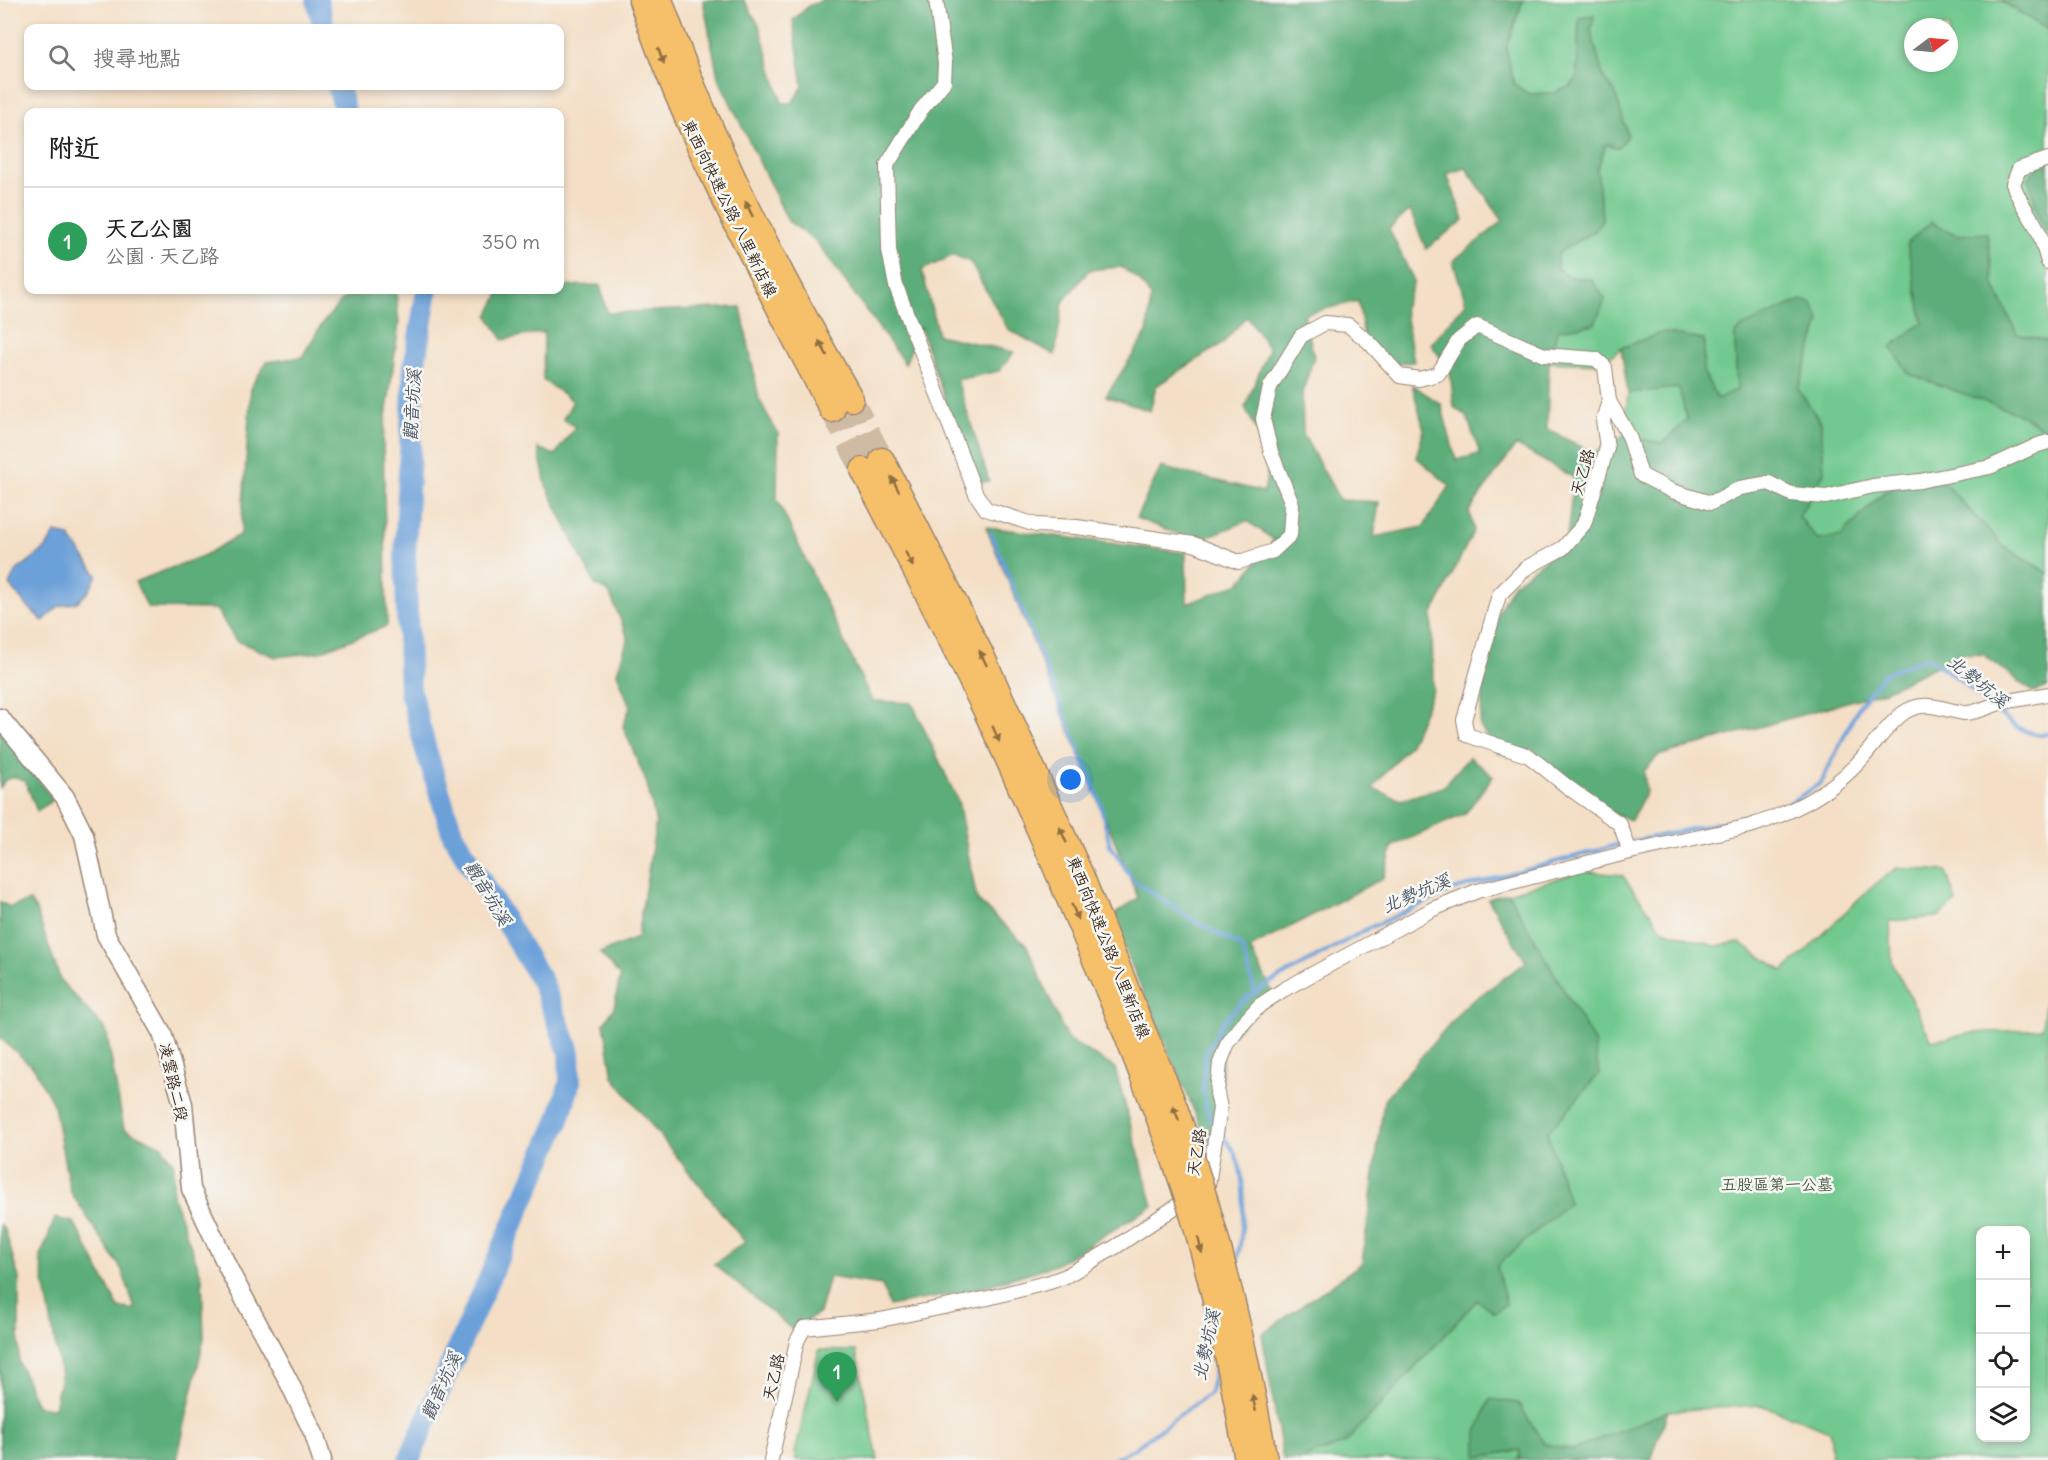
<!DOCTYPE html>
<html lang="zh-TW">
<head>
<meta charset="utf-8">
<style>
  :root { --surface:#fff; --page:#f2f2f2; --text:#222; --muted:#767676; --line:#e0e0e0; --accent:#db2777 }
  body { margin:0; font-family:Delius,"LXGW WenKai TC",sans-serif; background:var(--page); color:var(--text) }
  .controls { position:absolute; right:18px; bottom:18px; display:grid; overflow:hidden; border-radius:12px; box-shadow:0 3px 9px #0003 }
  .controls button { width:54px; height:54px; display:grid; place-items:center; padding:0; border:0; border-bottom:2px solid var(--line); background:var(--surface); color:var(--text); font:30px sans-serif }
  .compass { position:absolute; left:1904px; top:18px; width:54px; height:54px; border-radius:50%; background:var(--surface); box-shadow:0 3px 9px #0003; rotate:74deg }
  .you { position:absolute; left:1071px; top:780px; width:21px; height:21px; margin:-15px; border:4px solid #fff; border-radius:50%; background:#1a73e8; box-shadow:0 0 0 9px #1a73e833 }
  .badge { display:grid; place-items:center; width:39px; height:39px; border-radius:50%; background:var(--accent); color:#fff; font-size:20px; font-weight:700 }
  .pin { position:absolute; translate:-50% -50px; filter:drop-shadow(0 2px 3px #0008) }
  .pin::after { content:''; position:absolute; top:32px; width:21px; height:18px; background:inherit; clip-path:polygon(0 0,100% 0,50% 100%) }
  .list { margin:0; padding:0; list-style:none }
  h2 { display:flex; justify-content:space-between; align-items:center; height:78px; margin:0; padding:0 24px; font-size:26px }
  h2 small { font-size:20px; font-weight:400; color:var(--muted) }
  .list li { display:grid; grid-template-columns:39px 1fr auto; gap:18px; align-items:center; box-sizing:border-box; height:108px; padding:0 24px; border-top:2px solid var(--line) }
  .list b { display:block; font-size:22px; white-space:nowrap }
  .list p { margin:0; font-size:20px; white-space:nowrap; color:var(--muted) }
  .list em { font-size:20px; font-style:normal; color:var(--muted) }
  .icon { flex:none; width:33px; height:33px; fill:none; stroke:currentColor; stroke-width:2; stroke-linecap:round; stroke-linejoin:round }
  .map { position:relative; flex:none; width:2048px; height:1460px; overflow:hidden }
  .search { position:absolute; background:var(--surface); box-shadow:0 3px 9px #0003; left:24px; top:24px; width:540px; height:66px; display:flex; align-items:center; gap:15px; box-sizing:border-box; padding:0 21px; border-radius:12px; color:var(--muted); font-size:22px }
  .panel { position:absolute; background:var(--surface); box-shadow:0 3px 9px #0003; left:24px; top:108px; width:540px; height:186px; border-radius:12px }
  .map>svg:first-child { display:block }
  .green { fill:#71c98f; stroke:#567a56; stroke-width:1.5; fill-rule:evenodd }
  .forest { fill:#5cad7a; stroke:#4c6c4c; stroke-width:1.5; fill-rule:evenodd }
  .water { fill:#6ca0d9; stroke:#54657c; stroke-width:1.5 }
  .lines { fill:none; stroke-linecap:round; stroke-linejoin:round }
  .stream { stroke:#6ca0d9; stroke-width:4 }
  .river { stroke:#6ca0d9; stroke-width:22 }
  .trunk-tunnel { stroke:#cfbba4; stroke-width:24; stroke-dasharray:24 12; stroke-linecap:butt }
  .minor-casing { stroke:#988472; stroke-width:16 }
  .tertiary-casing { stroke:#988472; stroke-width:21 }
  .trunk-casing { stroke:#988472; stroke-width:27 }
  .minor { stroke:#fff; stroke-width:14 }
  .tertiary { stroke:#fff; stroke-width:18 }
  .trunk { stroke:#f6c06b; stroke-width:24 }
  .trunk-bridge-casing { stroke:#988472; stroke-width:27; stroke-linecap:butt }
  .trunk-bridge { stroke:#f6c06b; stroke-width:24 }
  .oneway { fill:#8f6e41 }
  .labels { text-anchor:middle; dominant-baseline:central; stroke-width:5; stroke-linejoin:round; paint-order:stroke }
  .street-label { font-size:16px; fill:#3b2a1e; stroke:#f6f6f2 }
  .park-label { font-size:16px; fill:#4b5a40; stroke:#f6f6f2 }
  .water-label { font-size:18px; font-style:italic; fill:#4f5969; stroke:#f6f6f2 }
</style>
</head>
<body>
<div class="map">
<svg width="2048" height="1460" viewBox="0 0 2048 1460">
  <rect width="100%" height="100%" fill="#f6f6f2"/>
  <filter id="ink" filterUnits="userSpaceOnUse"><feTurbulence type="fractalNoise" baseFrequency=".0167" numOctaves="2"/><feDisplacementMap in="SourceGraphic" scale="12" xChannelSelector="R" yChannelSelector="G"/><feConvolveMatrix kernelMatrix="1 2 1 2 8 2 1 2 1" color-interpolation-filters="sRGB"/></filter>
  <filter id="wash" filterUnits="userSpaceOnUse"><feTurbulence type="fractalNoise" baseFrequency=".008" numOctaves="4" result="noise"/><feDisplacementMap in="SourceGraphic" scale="24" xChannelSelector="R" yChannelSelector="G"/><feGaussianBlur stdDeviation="1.35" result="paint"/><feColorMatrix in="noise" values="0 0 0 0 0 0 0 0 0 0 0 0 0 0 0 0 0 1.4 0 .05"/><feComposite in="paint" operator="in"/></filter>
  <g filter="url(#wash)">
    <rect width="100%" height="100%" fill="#f4dfc6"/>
    <!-- green -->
    <g class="green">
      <path d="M1523 0H2000L2048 30V156L2041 223 2048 234V341L2017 335 1994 285 1987 234 1957 235 1931 222 1907 243 1923 322 2024 416 2048 432V573L2004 547 1945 484 1884 492 1841 536 1818 540 1799 517 1824 473 1821 423 1798 389 1820 322 1801 300 1742 327 1735 335 1737 390 1717 400 1703 371 1704 340 1621 348 1601 364 1549 362 1557 330 1594 324 1592 280 1570 277 1556 267 1559 252 1595 231 1602 219 1597 169 1606 144 1615 92 1603 77 1591 31 1579 18 1577 77 1570 87 1554 93 1529 94 1514 84 1506 48ZM1913 27H1949V63H1913Z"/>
      <polygon points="1679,387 1687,420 1663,443 1623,436 1628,393"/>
      <path d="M1897 868 1946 871 1956 902 1938 917 1890 921 1892 962 1932 1041 1972 1033 2042 1029 2048 976V1460H1832L1830 1431 1761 1405 1668 1411 1573 1450 1544 1444 1518 1403 1477 1457 1520 1450 1519 1460H1299L1345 1443 1477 1300 1497 1266 1569 1202 1547 1133 1599 1074 1594 1042 1508 893 1583 871 1622 875 1663 930 1715 946 1739 942 1783 971C1823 939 1854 897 1897 868ZM1980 1230H2026V1438H1980Z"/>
      <polygon points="819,1350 856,1351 878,1460 796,1460 795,1453"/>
    </g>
    <!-- forest -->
    <g class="forest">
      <path d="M703 0H744L759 25 782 103H792L803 86 793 20 810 5 823 0H1523L1506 48 1514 84 1529 94 1554 93 1570 87 1577 77 1579 18 1594 16 1591 31 1603 77 1615 92 1628 136 1618 148 1606 144 1597 169 1602 219 1595 231 1559 252 1556 268 1570 277 1592 280 1605 299 1595 324 1557 330 1549 362 1547 429 1593 453 1623 436 1663 443 1687 420 1679 388 1628 393 1621 348 1663 332 1704 340 1703 371 1717 399 1737 390 1735 335 1742 327 1801 300 1812 303 1820 321 1798 389 1821 423 1824 473 1799 517 1818 540 1841 536 1884 492 1925 477 1945 484 2004 547 2048 573V687L2033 692 1984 655 1963 653 1885 691 1658 756 1644 771 1646 792 1631 820 1601 809 1557 770 1497 752 1480 726 1488 632 1513 584 1566 544 1574 478 1516 445 1469 511 1474 530 1432 616 1433 690 1410 744 1372 788 1401 800 1443 787 1469 757 1493 776 1465 814 1393 846 1383 878 1250 948 1272 991 1222 1047 1221 1138 1207 1141 1111 917 1138 898 986 527 1186 553 1187 604 1240 583 1274 540 1247 521 1197 541 1136 518 1161 467 1264 492 1270 458 1245 407 1269 349 1247 316 1223 343 1156 386 1150 411 1106 396 1147 333 1151 297 1140 281 1121 267 1089 270 1063 302 1055 355 1008 329 970 262 954 255 922 270 938 335 1014 352 999 371 957 380 989 481 974 484 920 327 905 364 816 241 788 221 718 77ZM1466 168 1503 221 1453 261 1466 303 1431 344 1450 371 1454 407 1467 417 1480 454 1456 460 1441 404 1412 385 1424 430 1416 457 1450 486 1423 527 1374 537 1379 502 1340 500 1303 434 1302 393 1314 357 1304 314 1358 301 1366 349 1381 364 1414 362 1404 308 1414 281 1389 229 1410 210 1426 249 1464 220 1447 174Z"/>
      <polygon points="2000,0 2048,0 2048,30"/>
      <polygon points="2048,156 2048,234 2041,223 2028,178"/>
      <polygon points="1931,222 1957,235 1987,233 1994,285 2017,334 2048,341 2048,432 2024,416 1909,374 1891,347 1923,322 1907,243"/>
      <polygon points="600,285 607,313 741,307 759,399 778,434 777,499 872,701 912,703 958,801 977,900 1027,946 1067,1039 1115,1068 1153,1206 1055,1265 969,1291 889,1306 882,1285 829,1277 819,1313 793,1330 714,1264 745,1242 613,1077 604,1023 614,1008 620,976 600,953 637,938 656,823 647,784 623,726 630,707 617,673 628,638 609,592 595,585 546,485 538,448 555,455 575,427 563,419 573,401 543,380 544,332 503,340 488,316 501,290 560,290 560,286"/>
      <polygon points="362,290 396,290 399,324 383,439 387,626 319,652 276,657 236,641 216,609 148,608 135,582 205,555 241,534 251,387 267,362 302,357 322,324 343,299"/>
      <polygon points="0,727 53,800 37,811 25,781 15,777 5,780 0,788"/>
      <polygon points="1508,893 1594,1042 1599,1074 1547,1133 1569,1202 1497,1266 1506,1304 1494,1312 1477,1300 1345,1443 1299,1460 1283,1460 1262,1334 1362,1263 1384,1100 1464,1007 1526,962 1488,899"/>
      <polygon points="30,901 36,910 61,981 106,1030 124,1129 162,1146 174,1164 173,1196 202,1278 204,1338 177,1460 9,1460 0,1458 0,1224 5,1230 19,1278 19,1362 37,1406 54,1408 61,1376 40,1258 55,1218 74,1222 119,1308 135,1309 122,1270 70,1191 54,1106 34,1068 0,1038 0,902 10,907"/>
      <polygon points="1490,1399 1518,1403 1544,1444 1573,1450 1668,1411 1651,1460 1519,1460 1520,1450 1477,1457 1477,1432"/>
    </g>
    <!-- water -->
    <polygon class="water" points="55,533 69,536 97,575 89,591 77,602 59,606 43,621 25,604 9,585 15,572 46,548"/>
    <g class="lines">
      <!-- stream -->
      <g class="stream">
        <polyline points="991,533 1099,799 1110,845 1133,880 1191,919 1242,947 1255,991"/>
        <path d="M1994 709C2009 723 2027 737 2048 734"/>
        <polyline points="1783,807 1821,783 1859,706 1884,674 1927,657 1959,679 1988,704"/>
        <polyline points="1631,842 1773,811"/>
        <polyline points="1213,1122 1208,1115 1203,1090 1205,1054 1223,1022 1245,999 1268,984 1369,928 1453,890 1624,843"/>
        <path d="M1221 1133C1225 1140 1233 1148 1236 1156 1249 1187 1242 1240 1235 1272"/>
        <polyline points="1112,1460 1132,1450 1210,1393 1217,1359"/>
      </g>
      <!-- river -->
      <g class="river">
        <polyline points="317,0 324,28"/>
        <polyline points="338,86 345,112"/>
        <polyline points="409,1460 558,1122 570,1082 569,1051 542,982 453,835 426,750 410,691 405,555 414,367 427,290"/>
      </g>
    </g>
  </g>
  <g filter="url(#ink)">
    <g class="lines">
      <!-- trunk-tunnel -->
      <g class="trunk-tunnel">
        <polyline points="851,399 882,460"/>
        <polyline points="832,410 863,470"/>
      </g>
      <defs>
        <g id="minor">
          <polyline points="936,0 945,63 944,82 921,110 887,165 889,250 896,286 976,494 986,509 1036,525 1077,527 1194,544 1239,562 1273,551 1290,535 1292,504 1271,452 1263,419 1270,387 1301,336 1325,323 1348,325 1369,342 1400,376 1419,379 1438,374 1459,340 1477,326 1544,355 1596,359 1605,367 1609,401"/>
          <path d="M2048 159 2019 169 2013 184C2018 198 2025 209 2033 221 2041 233 2044 248 2048 262"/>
          <polyline points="1630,852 1620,824 1569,788 1529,756 1467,735 1464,720 1499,595 1526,568 1563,548 1584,524 1607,448 1603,420 1609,401 1629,436 1641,475 1672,491 1711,503 1740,488 1769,483 1791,494 1826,497 1873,486 1920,481 1990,467 2038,445 2048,442"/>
          <path d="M771 1460 797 1341 804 1328 880 1320 988 1298 1050 1282 1066 1276 1117 1246 1208 1185 1220 1108 1217 1093 1220 1063 1227 1045 1238 1029 1260 1005 1283 990 1433 909 1477 891 1630 852 1750 826C1788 814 1825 796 1853 768 1869 753 1885 727 1902 714 1924 698 1942 710 1964 713 1975 714 1992 705 2003 702 2018 699 2033 697 2048 694"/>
        </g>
        <polyline id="tertiary" points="0,718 65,797 84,835 106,935 162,1033 183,1104 191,1189 231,1274 287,1378 314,1434 322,1460"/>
        <g id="trunk">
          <path d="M641 0C690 143 762 276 832 410"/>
          <path d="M660 0C692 89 730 176 774 259 798 307 825 353 851 399"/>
          <polyline points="882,460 983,658 1081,875 1141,1025"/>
          <path d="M863 470C905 551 948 631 987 714 1036 818 1080 925 1125 1031"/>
        </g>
      </defs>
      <!-- minor casing -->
      <use href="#minor" class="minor-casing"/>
      <!-- tertiary casing -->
      <use href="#tertiary" class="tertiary-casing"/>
      <!-- trunk casing -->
      <use href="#trunk" class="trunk-casing"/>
      <!-- minor -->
      <use href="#minor" class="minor"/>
      <!-- tertiary -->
      <use href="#tertiary" class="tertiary"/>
      <!-- trunk -->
      <use href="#trunk" class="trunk"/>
      <defs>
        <g id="trunk-bridge">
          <path d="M1141 1025C1154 1056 1168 1087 1179 1119 1218 1229 1245 1345 1265 1460"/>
          <path d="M1125 1031C1149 1094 1175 1156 1194 1220 1217 1298 1233 1379 1247 1460"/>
        </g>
      </defs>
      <!-- trunk-bridge casing -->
      <use href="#trunk-bridge" class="trunk-bridge-casing"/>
      <!-- trunk-bridge -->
      <use href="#trunk-bridge" class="trunk-bridge"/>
    </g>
    <!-- one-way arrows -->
    <defs><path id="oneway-solid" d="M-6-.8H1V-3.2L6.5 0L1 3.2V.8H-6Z" transform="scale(1.5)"/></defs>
    <g class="oneway">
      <use href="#oneway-solid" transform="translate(661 56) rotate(69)"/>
      <use href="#oneway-solid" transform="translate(749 209) rotate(-116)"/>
      <use href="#oneway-solid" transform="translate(823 348) rotate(-119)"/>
      <use href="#oneway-solid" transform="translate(895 484) rotate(-117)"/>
      <use href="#oneway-solid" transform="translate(909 559) rotate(63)"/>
      <use href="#oneway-solid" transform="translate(983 658) rotate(-116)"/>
      <use href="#oneway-solid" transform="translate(996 734) rotate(66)"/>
      <use href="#oneway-solid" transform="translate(1063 835) rotate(-114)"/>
      <use href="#oneway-solid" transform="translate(1075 912) rotate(66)"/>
      <use href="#oneway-solid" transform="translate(1176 1113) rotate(-111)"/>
      <use href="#oneway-solid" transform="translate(1200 1245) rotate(76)"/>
      <use href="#oneway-solid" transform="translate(1254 1403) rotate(-102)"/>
    </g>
  </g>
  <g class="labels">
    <!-- street labels -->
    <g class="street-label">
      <text transform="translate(730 208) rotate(64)">東西向快速公路 八里新店線</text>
      <text transform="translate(1582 472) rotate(-74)">天乙路</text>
      <text transform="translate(1109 947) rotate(68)">東西向快速公路 八里新店線</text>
      <text transform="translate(174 1082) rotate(77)">凌雲路二段</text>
      <text transform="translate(1196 1152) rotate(-81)">天乙路</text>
      <text transform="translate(773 1377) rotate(-77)">天乙路</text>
    </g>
    <!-- park labels -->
    <g class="park-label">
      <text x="1777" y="1184">五股區第一公墓</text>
    </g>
    <!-- water labels -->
    <g class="water-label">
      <text transform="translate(412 405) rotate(-87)">觀音坑溪</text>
      <text transform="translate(1978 681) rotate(39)">北勢坑溪</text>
      <text transform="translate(488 893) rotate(59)">觀音坑溪</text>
      <text transform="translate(1416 893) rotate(-23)">北勢坑溪</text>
      <text transform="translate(1206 1345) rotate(-78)">北勢坑溪</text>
      <text transform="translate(441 1386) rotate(-66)">觀音坑溪</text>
    </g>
  </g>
</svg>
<div class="controls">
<button>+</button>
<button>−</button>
<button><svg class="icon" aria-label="locate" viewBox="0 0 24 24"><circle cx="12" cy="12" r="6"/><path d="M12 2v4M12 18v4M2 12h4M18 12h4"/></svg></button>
<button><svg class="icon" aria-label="layers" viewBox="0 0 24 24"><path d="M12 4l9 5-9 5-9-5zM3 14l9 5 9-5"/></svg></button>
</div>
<svg class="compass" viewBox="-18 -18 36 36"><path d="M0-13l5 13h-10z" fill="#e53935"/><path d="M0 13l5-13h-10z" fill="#767676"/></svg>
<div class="you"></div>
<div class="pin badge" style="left:837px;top:1402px;background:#2e9e5b">1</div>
<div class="search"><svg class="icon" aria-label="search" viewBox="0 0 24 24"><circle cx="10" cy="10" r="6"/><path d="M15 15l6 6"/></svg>搜尋地點</div>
<section class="panel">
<h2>附近<small></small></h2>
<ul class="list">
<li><span class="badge" style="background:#2e9e5b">1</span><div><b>天乙公園</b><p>公園 · 天乙路</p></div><em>350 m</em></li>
</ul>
</section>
</div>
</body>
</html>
